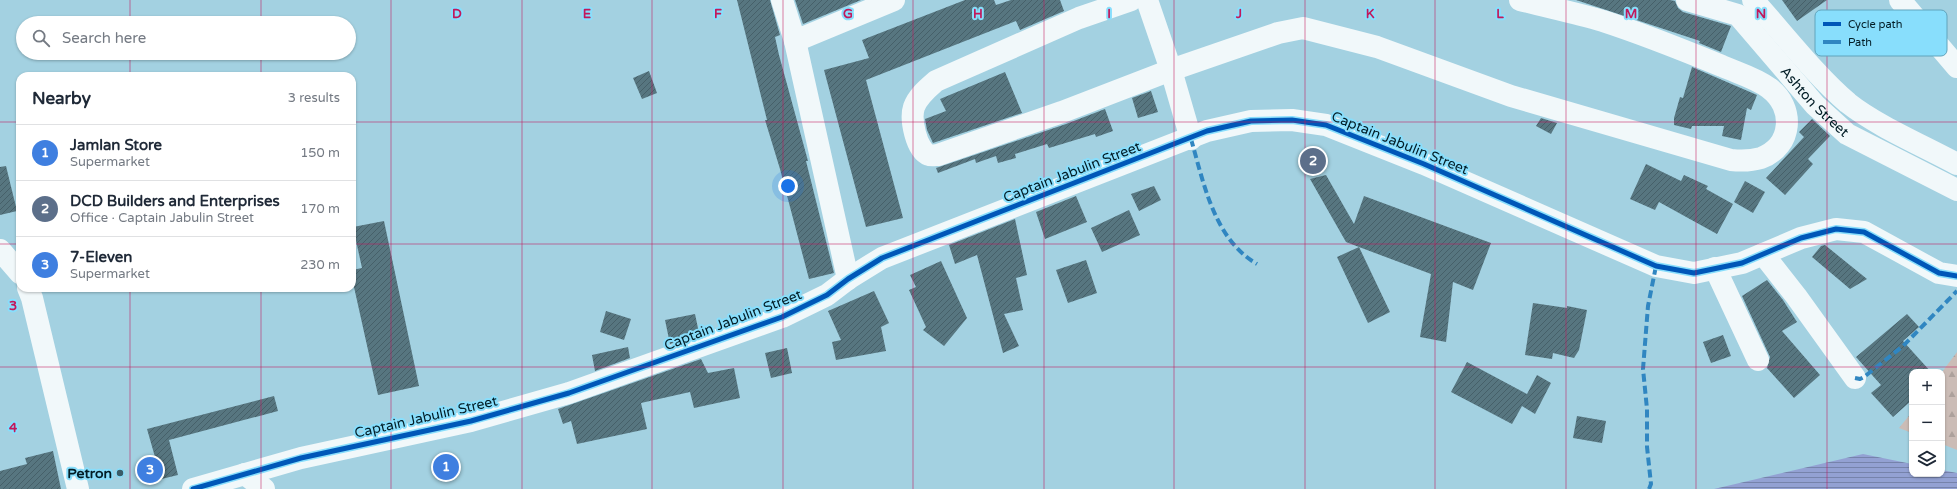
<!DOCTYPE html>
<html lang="en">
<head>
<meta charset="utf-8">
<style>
  :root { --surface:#fff; --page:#f6f6f7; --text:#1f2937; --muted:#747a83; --line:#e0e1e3; --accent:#7c3aed }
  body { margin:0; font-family:"Varela Round",sans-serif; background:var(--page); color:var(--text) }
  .controls { position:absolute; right:12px; bottom:12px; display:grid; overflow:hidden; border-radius:8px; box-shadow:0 1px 3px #0004 }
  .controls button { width:36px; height:36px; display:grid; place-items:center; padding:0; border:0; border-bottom:1px solid var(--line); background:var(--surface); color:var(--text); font:20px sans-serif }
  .you { position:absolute; left:788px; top:186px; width:14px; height:14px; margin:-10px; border:3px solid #fff; border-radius:50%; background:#1a73e8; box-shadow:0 0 0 6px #1a73e833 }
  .badge { display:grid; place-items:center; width:26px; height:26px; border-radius:50%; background:var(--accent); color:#fff; font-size:13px; font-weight:700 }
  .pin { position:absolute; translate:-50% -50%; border:2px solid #fff; box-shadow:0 1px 4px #0006 }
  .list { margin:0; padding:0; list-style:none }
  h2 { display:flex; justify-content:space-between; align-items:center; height:52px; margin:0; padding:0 16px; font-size:17px }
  h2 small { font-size:13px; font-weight:400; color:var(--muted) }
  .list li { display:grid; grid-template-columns:26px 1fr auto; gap:12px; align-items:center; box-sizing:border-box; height:56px; padding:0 16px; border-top:1px solid var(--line) }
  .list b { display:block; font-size:15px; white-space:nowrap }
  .list p { margin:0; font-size:13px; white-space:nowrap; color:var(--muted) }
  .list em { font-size:13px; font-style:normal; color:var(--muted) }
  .icon { flex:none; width:22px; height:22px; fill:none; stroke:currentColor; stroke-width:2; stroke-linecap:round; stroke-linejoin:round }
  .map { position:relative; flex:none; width:1957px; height:489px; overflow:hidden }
  .search { position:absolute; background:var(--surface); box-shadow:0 1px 3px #0004; left:16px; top:16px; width:340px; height:44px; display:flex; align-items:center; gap:10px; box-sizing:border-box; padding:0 14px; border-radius:22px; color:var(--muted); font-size:15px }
  .panel { position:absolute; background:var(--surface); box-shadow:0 1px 3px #0004; left:16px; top:72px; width:340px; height:220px; border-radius:12px }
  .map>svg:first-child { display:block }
  .forest { fill:url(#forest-firs) }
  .water { fill:url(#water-rules) }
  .building { fill:url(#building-hatch) }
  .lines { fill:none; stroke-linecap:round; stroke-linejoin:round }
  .street { stroke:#f1f8fa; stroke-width:22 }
  .secondary { stroke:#f1f8fa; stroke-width:22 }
  .quiet { stroke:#3086c1; stroke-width:4; stroke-dasharray:8 4; stroke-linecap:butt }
  .cycleway-casing { stroke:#88defc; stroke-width:8 }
  .cycleway { stroke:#0057b8; stroke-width:5 }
  .grid { fill:none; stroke:#c2185b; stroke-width:1; stroke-opacity:0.55 }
  .poi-dot { fill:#3a5c67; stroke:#88defc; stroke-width:1.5 }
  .labels { text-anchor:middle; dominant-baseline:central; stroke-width:4; stroke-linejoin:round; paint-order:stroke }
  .street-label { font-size:14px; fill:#021d26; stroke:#88defc }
  .poi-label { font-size:14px; font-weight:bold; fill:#021d26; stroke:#88defc; text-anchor:end }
  .key { fill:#88defc; stroke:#60a4bc; stroke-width:1 }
  .key-label { font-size:11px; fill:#021d26 }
  .grid-label { font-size:13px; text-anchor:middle; font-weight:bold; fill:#c2185b; stroke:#88defc; stroke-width:4; stroke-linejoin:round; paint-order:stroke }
</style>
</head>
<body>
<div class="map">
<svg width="1957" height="489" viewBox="0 0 1957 489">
  <defs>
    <pattern id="forest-firs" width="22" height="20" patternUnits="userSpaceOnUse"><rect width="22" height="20" fill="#cbbcb6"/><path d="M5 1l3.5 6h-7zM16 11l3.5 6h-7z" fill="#ada19c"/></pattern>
    <pattern id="water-rules" width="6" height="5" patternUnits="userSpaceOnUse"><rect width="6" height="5" fill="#93a1d3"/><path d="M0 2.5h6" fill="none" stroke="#7683ab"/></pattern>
    <pattern id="building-hatch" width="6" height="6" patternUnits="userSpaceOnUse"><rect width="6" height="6" fill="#577680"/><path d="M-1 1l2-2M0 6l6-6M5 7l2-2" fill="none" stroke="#466069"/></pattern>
  </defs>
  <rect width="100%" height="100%" fill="#a3d1e1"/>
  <!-- forest -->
  <g class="forest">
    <polygon points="1957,352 1957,450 1942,444 1942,372"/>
    <polygon points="1912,412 1912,433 1899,428"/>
  </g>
  <!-- water -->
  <polygon class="water" points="1863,454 1912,464 1912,474 1942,474 1942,470 1957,473 1957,489 1714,489"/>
  <!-- building -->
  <g class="building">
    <polygon points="737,0 770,0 780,35 775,37 779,55 808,161 806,161 834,273 809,279 780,169 765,120 767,120"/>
    <polygon points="795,0 861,0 803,24"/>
    <polygon points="965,0 994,0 996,5 1011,0 1060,0 1064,11 1020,30 1016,21 866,80 903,218 866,227 824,70 869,58 862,40"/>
    <polygon points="1576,0 1670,0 1675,1 1678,8 1683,12 1731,26 1721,52 1699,43 1700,41"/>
    <polygon points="1782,0 1827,0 1797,21"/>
    <polygon points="1692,67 1757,95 1751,110 1747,108 1741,140 1722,136 1724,126 1692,126 1691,129 1674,125 1674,118 1680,97 1683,98"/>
    <polygon points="649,71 657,93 642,99 633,78"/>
    <polygon points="1005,72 1022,113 933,143 927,130 925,119 946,111 940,99"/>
    <polygon points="1151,91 1158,112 1138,118 1132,98"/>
    <polygon points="1105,109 1113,131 1096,137 1095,134 1049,148 1047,144 1015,154 1016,158 998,163 996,156 976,163 975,159 938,173 936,168 1066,124"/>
    <polygon points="1541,118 1557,123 1551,134 1536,126"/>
    <polygon points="1812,119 1830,136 1808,159 1813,164 1785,195 1766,178 1804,137 1799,132"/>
    <polygon points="1646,164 1681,181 1684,175 1708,186 1706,189 1733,204 1717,234 1659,202 1655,210 1630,199"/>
    <polygon points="6,166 17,211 0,215 0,167"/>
    <polygon points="1326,175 1354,224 1364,196 1491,243 1473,290 1453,282 1446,342 1420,337 1431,274 1359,247 1390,312 1368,323 1337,257 1359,247 1346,242 1310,179"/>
    <polygon points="1745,181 1765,192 1753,213 1734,202"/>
    <polygon points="1154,186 1161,200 1139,211 1131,194"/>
    <polygon points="1076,196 1087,222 1045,239 1036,212"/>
    <polygon points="1129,210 1140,235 1102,252 1091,228"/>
    <polygon points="1015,219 1027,275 1016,278 1023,310 1004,314 1019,346 1003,353 977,255 955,264 949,245"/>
    <polygon points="384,221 419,386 378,395 352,278 352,270 362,268 353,227"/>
    <polygon points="1825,245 1867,279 1850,289 1812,257 1821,246"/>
    <polygon points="1086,260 1097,293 1068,303 1056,270"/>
    <polygon points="941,261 967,318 944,346 923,330 926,327 909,290 916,287 910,275"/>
    <polygon points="1767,280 1783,300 1797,322 1782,331 1820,375 1794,398 1767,368 1770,357 1742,296"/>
    <polygon points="874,291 889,323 881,327 886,351 836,360 832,342 841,340 828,311"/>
    <polygon points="1533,303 1567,308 1567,306 1587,310 1579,350 1574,358 1553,353 1552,359 1525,355"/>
    <polygon points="606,311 631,319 624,340 600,332"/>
    <polygon points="695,314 699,333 689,335 690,337 670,344 665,320"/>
    <polygon points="1907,314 1919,327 1903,341 1931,372 1912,372 1912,400 1893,417 1871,393 1881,385 1856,357"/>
    <polygon points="1723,335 1731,356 1711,363 1703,342"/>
    <polygon points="628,347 630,358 595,371 592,355"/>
    <polygon points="787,348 792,373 771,378 765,353"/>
    <polygon points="701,359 708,373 734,368 740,398 694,408 690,392 641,403 647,429 577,444 571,421 563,424 558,409"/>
    <polygon points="1467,362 1527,394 1537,375 1551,383 1535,414 1522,406 1512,424 1451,392"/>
    <polygon points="274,396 278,411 169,440 178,475 145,483 139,461 155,457 147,429"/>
    <polygon points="1577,416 1606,421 1602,443 1573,438"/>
    <polygon points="53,451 61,489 0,489 0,471 27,464 25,458"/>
  </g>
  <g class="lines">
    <!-- street -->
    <g class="street">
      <polyline points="782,0 795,41 848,279"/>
      <path d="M1131 0 1079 18 936 81C928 88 918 96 914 107 910 119 916 150 929 155 931 156 936 155 938 155L1062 112 1171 70 1278 33 1303 28 1377 47 1511 96 1731 160C1740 161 1751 161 1761 158 1793 146 1795 107 1769 88 1756 78 1738 73 1722 66 1683 50 1643 34 1603 21 1576 13 1547 7 1520 0"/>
      <polyline points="1147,0 1171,70 1191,139"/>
      <path id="s1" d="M1687 0 1738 15 1815 105 1847 134 1957 190"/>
      <path d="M1753 0C1783 33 1815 75 1848 103 1877 126 1924 146 1957 164"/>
      <polyline points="1900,0 1957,67"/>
      <polyline points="795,41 894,0"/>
      <polyline points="1763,254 1796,296 1855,378"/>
      <polyline points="1715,268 1758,360"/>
      <polyline points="245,474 264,489"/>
    </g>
    <!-- secondary -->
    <g class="secondary">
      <polyline points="0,250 20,273"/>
      <polyline points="28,288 32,298 78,489"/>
      <polyline points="193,489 301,458 471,421 569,393 782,317 827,295 848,279 882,258 1207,131 1251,121 1292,120 1326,125 1424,164 1656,266 1694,273 1742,263 1801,238 1836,229 1864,232 1939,273 1957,276"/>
    </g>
    <!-- quiet -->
    <g class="quiet">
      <path d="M1191 139C1204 184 1214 239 1257 264"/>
      <polyline points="1855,378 1860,379 1864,377 1903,346 1957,291"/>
      <polyline points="1649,489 1651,484 1647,447 1647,409 1643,369 1648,306 1656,266"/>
    </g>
    <defs>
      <polyline id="cycleway" points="193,489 301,458 471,421 569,393 782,317 827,295 848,279 882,258 1207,131 1251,121 1292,120 1326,125 1424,164 1656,266 1694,273 1742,263 1801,238 1836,229 1864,232 1939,273 1957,276"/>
    </defs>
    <!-- cycleway casing -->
    <use href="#cycleway" class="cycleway-casing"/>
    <!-- cycleway -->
    <use href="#cycleway" class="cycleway"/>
  </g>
  <!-- grid -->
  <path class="grid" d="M130 0V23M261 0V23M391 0V489M522 0V489M652 0V489M783 0V489M913 0V489M1044 0V489M1174 0V489M1305 0V489M1435 0V489M1566 0V489M1696 0V489M1827 0V489M130 53V76M261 53V76M0 122H20M352 122H1957M0 244H20M352 244H1957M130 288V489M261 288V489M0 367H1957"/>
  <!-- markers -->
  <circle class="poi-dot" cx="120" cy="473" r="4"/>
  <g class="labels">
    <!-- street labels -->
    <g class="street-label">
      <text stroke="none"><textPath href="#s1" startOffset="169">Ashton Street</textPath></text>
      <text transform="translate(1400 143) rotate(22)">Captain Jabulin Street</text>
      <text transform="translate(1072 172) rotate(-21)">Captain Jabulin Street</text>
      <text transform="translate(733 320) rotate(-21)">Captain Jabulin Street</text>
      <text transform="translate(426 417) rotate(-13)">Captain Jabulin Street</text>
    </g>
    <!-- poi labels -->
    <g class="poi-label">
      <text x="112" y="473">Petron</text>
    </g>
  </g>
  <!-- legend -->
  <rect x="1815" y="10" width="132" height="46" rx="6" class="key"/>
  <rect x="1823" y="22" width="18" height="4" fill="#0057b8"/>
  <rect x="1823" y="40" width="18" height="4" fill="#3086c1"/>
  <g class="key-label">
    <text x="1848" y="28">Cycle path</text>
    <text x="1848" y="46">Path</text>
  </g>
  <g class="grid-label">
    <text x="457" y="18">D</text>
    <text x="587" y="18">E</text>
    <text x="718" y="18">F</text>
    <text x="848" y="18">G</text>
    <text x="978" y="18">H</text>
    <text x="1109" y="18">I</text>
    <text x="1239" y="18">J</text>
    <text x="1370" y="18">K</text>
    <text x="1500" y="18">L</text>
    <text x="1631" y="18">M</text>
    <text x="1761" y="18">N</text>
    <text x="13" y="310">3</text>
    <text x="13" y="432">4</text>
  </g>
</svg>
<div class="controls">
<button>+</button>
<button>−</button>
<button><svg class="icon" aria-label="layers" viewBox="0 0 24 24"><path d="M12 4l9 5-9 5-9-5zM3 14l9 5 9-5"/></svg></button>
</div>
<div class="you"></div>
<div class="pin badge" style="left:446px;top:467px;background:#3f7fe0">1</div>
<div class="pin badge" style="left:1313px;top:161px;background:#5c6f8a">2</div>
<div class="pin badge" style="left:150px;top:470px;background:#3f7fe0">3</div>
<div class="search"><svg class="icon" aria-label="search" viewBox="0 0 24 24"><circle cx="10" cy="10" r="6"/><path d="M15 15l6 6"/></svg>Search here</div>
<section class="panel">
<h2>Nearby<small>3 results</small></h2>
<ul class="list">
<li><span class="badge" style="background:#3f7fe0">1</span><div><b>Jamlan Store</b><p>Supermarket</p></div><em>150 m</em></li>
<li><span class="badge" style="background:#5c6f8a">2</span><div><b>DCD Builders and Enterprises</b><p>Office · Captain Jabulin Street</p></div><em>170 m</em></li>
<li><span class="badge" style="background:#3f7fe0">3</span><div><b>7-Eleven</b><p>Supermarket</p></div><em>230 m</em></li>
</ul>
</section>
</div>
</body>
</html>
